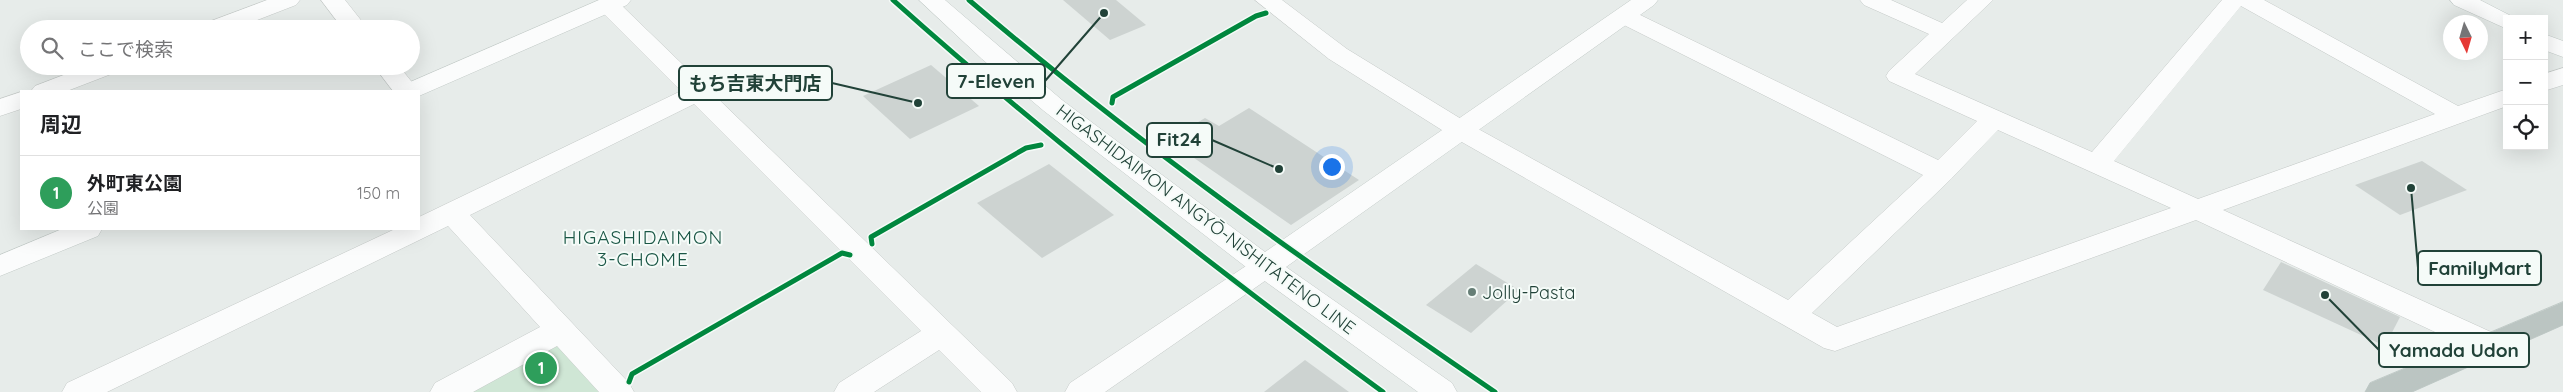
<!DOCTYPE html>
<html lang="ja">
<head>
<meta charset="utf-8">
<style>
  :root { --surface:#fff; --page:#f6f6f6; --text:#202124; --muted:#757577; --line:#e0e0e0; --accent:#667e76 }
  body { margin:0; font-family:Quicksand,"Noto Sans JP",sans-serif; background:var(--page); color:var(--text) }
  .controls { position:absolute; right:15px; top:15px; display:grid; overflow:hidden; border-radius:0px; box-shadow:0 5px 20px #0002 }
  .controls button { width:45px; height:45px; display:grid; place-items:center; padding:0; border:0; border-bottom:1px solid var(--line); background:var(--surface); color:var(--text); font:25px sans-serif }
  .compass { position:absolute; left:2443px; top:15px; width:45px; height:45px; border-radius:50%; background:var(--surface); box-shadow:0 5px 20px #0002; rotate:175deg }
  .you { position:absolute; left:1331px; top:166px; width:18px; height:18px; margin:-12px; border:4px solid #fff; border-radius:50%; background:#1a73e8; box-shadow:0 0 0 8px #1a73e833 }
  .badge { display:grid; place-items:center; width:32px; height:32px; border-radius:50%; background:var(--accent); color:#fff; font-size:16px; font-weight:700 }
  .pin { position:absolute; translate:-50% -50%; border:2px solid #fff; box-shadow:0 1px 5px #0006 }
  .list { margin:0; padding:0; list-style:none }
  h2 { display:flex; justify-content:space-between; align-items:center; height:65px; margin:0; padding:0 20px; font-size:21px }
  h2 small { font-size:16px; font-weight:400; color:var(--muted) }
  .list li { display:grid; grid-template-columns:32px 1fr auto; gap:15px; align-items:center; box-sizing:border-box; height:75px; padding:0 20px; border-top:1px solid var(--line) }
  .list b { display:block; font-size:19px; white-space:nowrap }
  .list p { margin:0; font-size:16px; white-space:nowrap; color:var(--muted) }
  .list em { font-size:16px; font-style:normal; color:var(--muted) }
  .icon { flex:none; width:28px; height:28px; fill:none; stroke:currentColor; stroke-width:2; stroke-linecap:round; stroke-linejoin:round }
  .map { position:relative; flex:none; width:2563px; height:392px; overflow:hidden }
  .search { position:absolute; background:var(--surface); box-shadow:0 5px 20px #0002; left:20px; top:20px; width:400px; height:55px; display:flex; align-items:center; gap:12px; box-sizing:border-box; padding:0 18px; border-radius:28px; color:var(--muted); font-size:19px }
  .panel { position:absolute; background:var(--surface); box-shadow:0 5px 20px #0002; left:20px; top:90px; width:400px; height:140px; border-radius:0px }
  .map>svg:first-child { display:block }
  .green { fill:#cfe6d5 }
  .building { fill:#cdd3d1 }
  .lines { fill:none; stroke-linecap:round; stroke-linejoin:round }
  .street-casing { stroke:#c4c9c7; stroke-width:1 }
  .secondary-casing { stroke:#c2cac7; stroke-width:1 }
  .highway-casing { stroke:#c1cbc8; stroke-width:1 }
  .street { fill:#fbfcfc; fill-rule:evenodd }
  .secondary { fill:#fbfcfc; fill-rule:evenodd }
  .highway { fill:#bbc5c2; fill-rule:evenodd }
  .cycleway-casing { stroke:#f5fbf8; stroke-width:8 }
  .cycleway { stroke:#00873e; stroke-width:5 }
  .poi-dot { fill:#667e76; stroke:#f5fbf8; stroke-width:2 }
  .labels { text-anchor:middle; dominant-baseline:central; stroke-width:4; stroke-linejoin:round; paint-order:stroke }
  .street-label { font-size:18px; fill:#214238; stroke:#f5fbf8 }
  .poi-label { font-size:18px; fill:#214238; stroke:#f5fbf8; text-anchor:start }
  .neighbourhood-label { font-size:19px; letter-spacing:1px; fill:#1b5746; stroke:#f5fbf8 }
  .leader { fill:none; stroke:#214238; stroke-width:2 }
  .callout-dot { fill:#214238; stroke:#f5fbf8; stroke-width:2 }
  .callout { fill:#f5fbf8; stroke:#214238; stroke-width:2 }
  .callout-label { font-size:19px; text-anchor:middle; font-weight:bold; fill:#214238 }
</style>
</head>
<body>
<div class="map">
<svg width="2563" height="392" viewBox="0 0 2563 392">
  <rect width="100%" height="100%" fill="#e7ecea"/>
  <!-- green -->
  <polygon class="green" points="557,344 599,392 459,392"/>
  <!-- building -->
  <g class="building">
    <polygon points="1063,0 1116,0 1146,25 1110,40"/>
    <polygon points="931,65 979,106 910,139 863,96"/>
    <polygon points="1249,108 1359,180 1291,225 1168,140 1205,118 1219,126"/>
    <polygon points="2422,161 2467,190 2400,215 2355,185"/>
    <polygon points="1049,164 1114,215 1042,258 977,203"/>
    <polygon points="2281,262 2400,317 2385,346 2263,290"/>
    <polygon points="1476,264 1519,290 1471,333 1426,305"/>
    <polygon points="1305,360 1349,392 1264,392"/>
  </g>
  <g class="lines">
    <defs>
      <g id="street">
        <polygon points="267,0 300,0 296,5 234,29 199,29 203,24"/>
        <polygon points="321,0 345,0 368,29 343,29"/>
        <polygon points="600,0 616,0 1012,383 1017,392 981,392 939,350 874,392 834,392 839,383 921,331 694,104 470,215 629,383 634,392 599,392 557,346 473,392 430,392 435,383 540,327 448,226 107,392 62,392 67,383 395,229 419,229 419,217 681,91 600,10 596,5"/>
        <path d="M1255 0H1282L1347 49 1471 125 1788 300 1923 175 1616 21 1612 16 1616 11 1624 9 1632 11 1938 160 1977 121 1889 81 1886 76 1889 71 1929 34 1864 5 1860 0H1891L1942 23 1967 0H1993L1915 74 2092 152 2222 0H2264L2458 106 2507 89V106L2223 210 2502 337 2506 345 2502 353 2491 356 2480 353 2196 220 1835 351 1824 348 1453 137 1329 59ZM2241 6 2435 114 2198 199 2114 161ZM1998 130 2171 208 1837 327 1812 313 1951 179Z"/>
        <polygon points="87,66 122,66 119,71 67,91 31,91 35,86"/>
        <polygon points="374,66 399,66 419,91 393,91"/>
        <polygon points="2563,68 2563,85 2544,91 2544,74"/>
        <polygon points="21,92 21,109 0,116 0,99"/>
        <polygon points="1265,257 1275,260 1280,267 1275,274 1105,392 1065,392 1070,383 1255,260"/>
      </g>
      <g id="secondary">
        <polygon points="599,0 631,0 627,5 419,96 419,91 397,91 401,86"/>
        <polygon points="919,0 945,0 1062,100 1265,252 1631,0 1658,0 1654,5 1286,267 1452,383 1457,392 1418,392 1255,274 1044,111 982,59"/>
        <polygon points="2450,0 2480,0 2517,19 2507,19 2507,29 2454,5"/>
        <polygon points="2544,34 2563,41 2563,57 2544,50"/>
        <polygon points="62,229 102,229 98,236 0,276 0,255"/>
      </g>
      <polygon id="highway" points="2563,302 2563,325 2412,392 2365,392 2370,383"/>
    </defs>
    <!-- street casing -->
    <use href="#street" class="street-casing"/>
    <!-- secondary casing -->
    <use href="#secondary" class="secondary-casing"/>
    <!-- highway casing -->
    <use href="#highway" class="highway-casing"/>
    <!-- street -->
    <use href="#street" class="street"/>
    <!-- secondary -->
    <use href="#secondary" class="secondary"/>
    <!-- highway -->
    <use href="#highway" class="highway"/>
    <defs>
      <g id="cycleway">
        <path d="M893 0C1049 140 1214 268 1383 392"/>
        <path d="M969 0C1136 143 1314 268 1495 392"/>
        <polyline points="1112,103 1113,97 1256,16 1266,13"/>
        <polyline points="872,244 871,237 1026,148 1041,145"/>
        <polyline points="629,382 632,374 842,253 850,255"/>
      </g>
    </defs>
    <!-- cycleway casing -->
    <use href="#cycleway" class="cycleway-casing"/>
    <!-- cycleway -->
    <use href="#cycleway" class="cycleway"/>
  </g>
  <!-- markers -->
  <circle class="poi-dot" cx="1472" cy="292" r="5"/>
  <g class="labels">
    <!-- street labels -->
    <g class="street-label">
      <text transform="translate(1206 219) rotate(37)">HIGASHIDAIMON ANGYŌ-NISHITATENO LINE</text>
    </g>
    <!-- poi labels -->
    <g class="poi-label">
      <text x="1482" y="292">Jolly-Pasta</text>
    </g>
    <!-- neighbourhood labels -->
    <g class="neighbourhood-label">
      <text x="643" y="237">HIGASHIDAIMON<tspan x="643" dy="22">3-CHOME</tspan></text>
    </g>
  </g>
  <!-- callouts -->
  <path class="leader" d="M1104 13L1045 81M918 103L832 83M1279 169L1212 140M2411 188L2418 268M2325 295L2379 350"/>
  <g class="callout-dot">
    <circle cx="1104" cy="13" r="5"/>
    <circle cx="918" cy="103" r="5"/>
    <circle cx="1279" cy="169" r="5"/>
    <circle cx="2411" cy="188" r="5"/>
    <circle cx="2325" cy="295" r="5"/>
  </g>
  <g class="callout">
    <rect x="947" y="64" width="98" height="34" rx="5"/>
    <rect x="679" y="66" width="153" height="34" rx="5"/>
    <rect x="1147" y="123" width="65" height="34" rx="5"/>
    <rect x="2418" y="251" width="123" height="34" rx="5"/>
    <rect x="2379" y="333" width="150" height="34" rx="5"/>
  </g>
  <g class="callout-label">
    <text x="996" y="88">7-Eleven</text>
    <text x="755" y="90">もち吉東大門店</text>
    <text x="1179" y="146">Fit24</text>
    <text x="2480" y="275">FamilyMart</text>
    <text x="2454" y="357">Yamada Udon</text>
  </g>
</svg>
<div class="controls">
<button>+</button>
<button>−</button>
<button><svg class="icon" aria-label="locate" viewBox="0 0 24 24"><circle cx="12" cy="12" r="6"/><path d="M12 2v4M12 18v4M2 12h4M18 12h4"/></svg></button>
</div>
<svg class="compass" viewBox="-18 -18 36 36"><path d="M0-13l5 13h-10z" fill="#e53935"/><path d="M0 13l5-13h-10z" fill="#757577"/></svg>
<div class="you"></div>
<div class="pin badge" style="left:541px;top:368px;background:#2e9e5b">1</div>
<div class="search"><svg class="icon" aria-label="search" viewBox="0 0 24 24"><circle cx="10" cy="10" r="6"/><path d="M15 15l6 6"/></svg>ここで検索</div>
<section class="panel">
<h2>周辺<small></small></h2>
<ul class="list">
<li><span class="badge" style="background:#2e9e5b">1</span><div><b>外町東公園</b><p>公園</p></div><em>150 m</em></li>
</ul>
</section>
</div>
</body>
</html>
